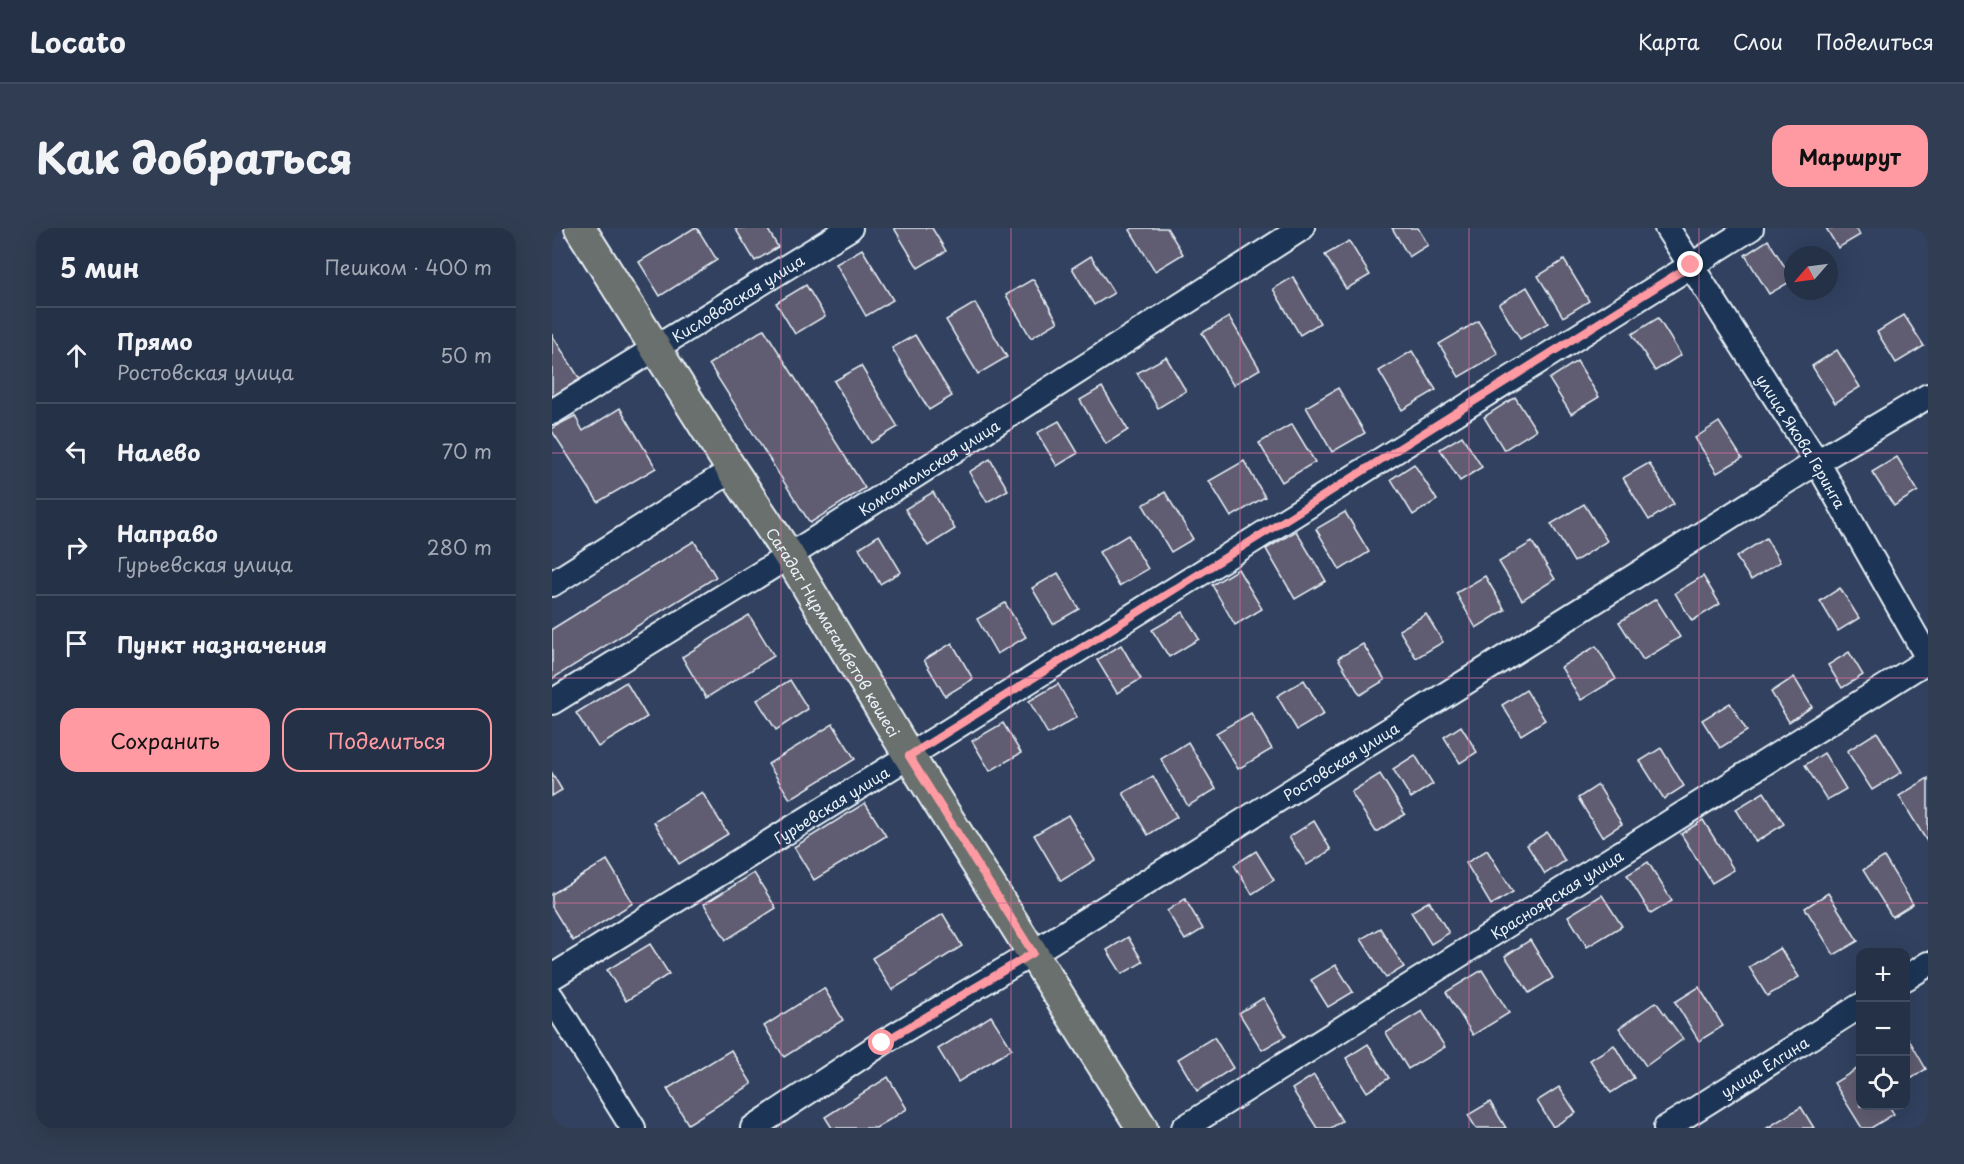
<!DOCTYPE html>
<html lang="ru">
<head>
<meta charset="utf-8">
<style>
  :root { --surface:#253147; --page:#313d52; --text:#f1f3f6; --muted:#a3a9b4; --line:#424c60; --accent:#ff9aa2 }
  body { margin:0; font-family:"Playpen Sans",sans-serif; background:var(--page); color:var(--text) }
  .controls { position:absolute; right:18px; bottom:18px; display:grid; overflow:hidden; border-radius:12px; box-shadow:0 6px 24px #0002 }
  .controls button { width:54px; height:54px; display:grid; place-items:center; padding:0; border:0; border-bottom:2px solid var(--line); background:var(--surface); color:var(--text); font:30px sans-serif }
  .compass { position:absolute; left:1232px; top:18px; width:54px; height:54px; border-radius:50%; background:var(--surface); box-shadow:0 6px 24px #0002; rotate:242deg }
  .stop { position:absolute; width:18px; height:18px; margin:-14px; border:4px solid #ff9aa2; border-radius:50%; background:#fff }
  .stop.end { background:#ff9aa2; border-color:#fff; box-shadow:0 2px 6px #0008 }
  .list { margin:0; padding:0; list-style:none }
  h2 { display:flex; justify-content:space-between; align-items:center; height:78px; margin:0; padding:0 24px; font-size:26px }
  h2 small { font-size:20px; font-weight:400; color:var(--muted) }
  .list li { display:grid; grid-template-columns:39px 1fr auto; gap:18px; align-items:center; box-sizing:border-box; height:96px; padding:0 24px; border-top:2px solid var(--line) }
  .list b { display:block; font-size:22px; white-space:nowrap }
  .list p { margin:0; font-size:20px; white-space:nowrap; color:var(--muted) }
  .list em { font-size:20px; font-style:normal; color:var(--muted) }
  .actions { display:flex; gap:12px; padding:18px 24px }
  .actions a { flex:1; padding:14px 0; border:2px solid var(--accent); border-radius:18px; text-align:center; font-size:21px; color:var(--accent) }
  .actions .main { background:var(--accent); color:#111 }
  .icon { flex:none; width:33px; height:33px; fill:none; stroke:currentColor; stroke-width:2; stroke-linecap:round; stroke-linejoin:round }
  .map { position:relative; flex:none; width:1376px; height:900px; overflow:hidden; border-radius:18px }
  header { display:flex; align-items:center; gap:36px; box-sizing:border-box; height:84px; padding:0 30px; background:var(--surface); border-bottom:2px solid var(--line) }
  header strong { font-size:28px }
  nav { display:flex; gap:33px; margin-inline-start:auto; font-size:21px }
  .intro { display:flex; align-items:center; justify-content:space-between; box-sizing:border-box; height:144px; padding:0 36px }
  h1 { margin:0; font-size:42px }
  .button { padding:15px 27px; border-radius:18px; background:var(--accent); color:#111; font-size:21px; font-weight:700 }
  main { display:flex; gap:36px; padding:0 36px }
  aside { flex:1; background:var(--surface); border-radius:18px; box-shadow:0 6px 24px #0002 }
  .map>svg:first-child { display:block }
  .building { fill:#615c71; stroke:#e8f1f8; stroke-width:1.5 }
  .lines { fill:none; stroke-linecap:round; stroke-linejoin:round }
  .minor-casing { stroke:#e8f1f8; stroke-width:28 }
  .major-casing { stroke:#e8f1f8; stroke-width:34 }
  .minor { stroke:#1d3557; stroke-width:24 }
  .major { stroke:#6b706d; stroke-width:30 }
  .route { stroke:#ff9aa2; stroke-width:8 }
  .grid { fill:none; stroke:#d16f9a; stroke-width:1.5; stroke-opacity:0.55 }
  .labels { text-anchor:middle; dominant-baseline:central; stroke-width:6; stroke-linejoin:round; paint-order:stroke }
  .street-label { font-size:15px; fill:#e8f1f8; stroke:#1d3557 }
</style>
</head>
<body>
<header>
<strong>Locato</strong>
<nav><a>Карта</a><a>Слои</a><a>Поделиться</a></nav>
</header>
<div class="intro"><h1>Как добраться</h1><a class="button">Маршрут</a></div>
<main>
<aside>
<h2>5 мин<small>Пешком · 400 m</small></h2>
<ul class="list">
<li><svg class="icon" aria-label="ahead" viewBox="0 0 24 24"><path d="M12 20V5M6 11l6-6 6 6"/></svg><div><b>Прямо</b><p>Ростовская улица</p></div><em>50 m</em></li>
<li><svg class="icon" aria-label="left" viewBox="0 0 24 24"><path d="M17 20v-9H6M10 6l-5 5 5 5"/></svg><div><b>Налево</b></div><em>70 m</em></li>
<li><svg class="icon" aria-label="right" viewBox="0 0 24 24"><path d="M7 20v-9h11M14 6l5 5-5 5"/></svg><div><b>Направо</b><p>Гурьевская улица</p></div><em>280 m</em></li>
<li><svg class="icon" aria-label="arrive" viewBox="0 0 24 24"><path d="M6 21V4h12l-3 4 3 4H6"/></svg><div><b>Пункт назначения</b></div></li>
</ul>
<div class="actions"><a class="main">Сохранить</a><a>Поделиться</a></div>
</aside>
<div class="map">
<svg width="1376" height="900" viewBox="0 0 1376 900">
  <rect width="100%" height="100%" fill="#31415f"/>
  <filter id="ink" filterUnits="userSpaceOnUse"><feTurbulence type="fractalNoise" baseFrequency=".0167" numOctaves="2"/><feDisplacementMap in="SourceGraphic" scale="12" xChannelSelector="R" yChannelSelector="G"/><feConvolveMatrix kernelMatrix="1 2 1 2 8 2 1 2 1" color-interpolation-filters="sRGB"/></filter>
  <g filter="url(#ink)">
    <!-- building -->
    <g class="building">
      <polygon points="142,0 145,0 165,32 108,68 87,34"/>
      <polygon points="183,0 215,0 226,19 203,33"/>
      <polygon points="342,0 380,0 394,23 366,40"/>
      <polygon points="581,0 615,0 631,26 603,43 578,2"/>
      <polygon points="840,0 866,0 876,17 857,29"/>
      <polygon points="1274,0 1304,0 1308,7 1286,20"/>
      <polygon points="1216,12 1241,52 1217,66 1193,27"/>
      <polygon points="797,13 818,47 794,61 773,27"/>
      <polygon points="310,21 341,72 314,88 284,36"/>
      <polygon points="539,28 562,65 542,77 520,40"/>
      <polygon points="1012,32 1037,73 1011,89 986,48"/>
      <polygon points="741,49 768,95 748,107 721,61"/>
      <polygon points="481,51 506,94 479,110 454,67"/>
      <polygon points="254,57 273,88 243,106 224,75"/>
      <polygon points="975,59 996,95 968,111 947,76"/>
      <polygon points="423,75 455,129 426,146 394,92"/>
      <polygon points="1352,87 1372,118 1344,135 1325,104"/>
      <polygon points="677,89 708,141 681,157 650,105"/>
      <polygon points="1106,90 1129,127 1103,143 1080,106"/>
      <polygon points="926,93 946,126 907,149 887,116"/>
      <polygon points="212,101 313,260 258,295 157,136"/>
      <polygon points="0,107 31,156 0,175"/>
      <polygon points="363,107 400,168 377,182 340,120"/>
      <polygon points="1285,122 1308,159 1283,175 1260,138"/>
      <polygon points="860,123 884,162 850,182 827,143"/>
      <polygon points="614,129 634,163 606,180 585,145"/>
      <polygon points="1025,133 1047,169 1019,186 997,151"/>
      <polygon points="309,138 346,199 319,215 282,153"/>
      <polygon points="550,159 576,202 554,216 528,172"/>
      <polygon points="786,160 813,205 780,224 754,179"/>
      <polygon points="963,169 984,202 952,222 932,189"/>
      <polygon points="68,180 104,240 46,274 0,203 0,200 23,188 31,203"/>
      <polygon points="507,193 526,225 505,238 485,205"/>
      <polygon points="1167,194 1190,230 1165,245 1143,210"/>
      <polygon points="740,196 763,234 730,254 707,215"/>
      <polygon points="910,208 930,239 908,253 888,221"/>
      <polygon points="1345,229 1366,263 1342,278 1320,244"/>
      <polygon points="438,231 456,262 435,274 417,244"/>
      <polygon points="692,233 713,269 679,289 657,253"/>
      <polygon points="1097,235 1122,276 1097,292 1071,250"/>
      <polygon points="862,236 885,272 861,287 839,251"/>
      <polygon points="381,264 403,301 376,318 353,281"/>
      <polygon points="613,264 641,311 619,324 591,277"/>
      <polygon points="1032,276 1055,313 1022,334 999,296"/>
      <polygon points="793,284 817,324 788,342 764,301"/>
      <polygon points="744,303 774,353 743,371 714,321"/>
      <polygon points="327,307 349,344 328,356 307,320"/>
      <polygon points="576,307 596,341 567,358 547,324"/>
      <polygon points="1214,310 1228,334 1199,352 1184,329"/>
      <polygon points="142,313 164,349 0,451 0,401"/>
      <polygon points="980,314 1003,351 970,372 947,334"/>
      <polygon points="686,341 710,381 683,397 660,357"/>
      <polygon points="506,345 527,381 501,396 480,360"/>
      <polygon points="933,348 953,382 924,400 904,365"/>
      <polygon points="1151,348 1168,376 1140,393 1123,365"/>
      <polygon points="1288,360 1307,390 1286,403 1268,373"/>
      <polygon points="1104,371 1128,409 1091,432 1067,394"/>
      <polygon points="453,375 474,409 445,426 425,391"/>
      <polygon points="631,384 647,411 617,429 600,402"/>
      <polygon points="874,386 891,414 864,430 847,402"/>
      <polygon points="197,387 222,428 154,470 130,429"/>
      <polygon points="400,415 421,451 393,468 372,432"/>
      <polygon points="811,416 833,452 808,467 786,430"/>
      <polygon points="569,417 589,451 565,465 545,432"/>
      <polygon points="1044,418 1064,451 1029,472 1009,439"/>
      <polygon points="1297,424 1311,447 1290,460 1276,437"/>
      <polygon points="1242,449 1260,479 1237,494 1219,464"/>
      <polygon points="238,452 256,481 224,502 205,472"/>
      <polygon points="752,452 772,486 745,502 725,468"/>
      <polygon points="74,454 95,489 46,519 24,485"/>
      <polygon points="506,456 525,489 496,506 477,473"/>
      <polygon points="974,462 993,492 969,507 950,477"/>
      <polygon points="1178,475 1195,503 1168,520 1150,492"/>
      <polygon points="699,485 720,521 686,541 664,505"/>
      <polygon points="451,495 469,525 438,543 420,513"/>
      <polygon points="281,496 303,531 238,571 216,536"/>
      <polygon points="909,498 925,524 908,535 892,509"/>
      <polygon points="1325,504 1350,544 1320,562 1295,523"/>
      <polygon points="636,514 664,561 636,578 609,531"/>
      <polygon points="1109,520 1132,558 1112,571 1088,533"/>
      <polygon points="1272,525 1294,561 1275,572 1253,537"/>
      <polygon points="863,527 881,556 859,570 841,541"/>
      <polygon points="0,545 10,562 0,568"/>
      <polygon points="828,546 853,586 824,604 799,564"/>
      <polygon points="601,548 625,589 596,607 571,565"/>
      <polygon points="1376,550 1376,615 1347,568"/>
      <polygon points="1046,557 1070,596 1050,609 1026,570"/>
      <polygon points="150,564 176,606 127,636 102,594"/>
      <polygon points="1212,564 1232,596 1204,614 1184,581"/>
      <polygon points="313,575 334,608 262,652 242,619"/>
      <polygon points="516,587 543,632 509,653 482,607"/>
      <polygon points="1151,592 1182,642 1160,655 1129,606"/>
      <polygon points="762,593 779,622 755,637 737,609"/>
      <polygon points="995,604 1013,633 993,646 975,617"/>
      <polygon points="935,622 961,664 939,677 914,635"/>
      <polygon points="704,623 722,652 700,666 682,637"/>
      <polygon points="1332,629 1361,676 1340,689 1311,642"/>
      <polygon points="55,632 81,675 21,713 0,679 0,666"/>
      <polygon points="1096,634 1120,673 1099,686 1075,647"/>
      <polygon points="202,645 224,680 174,712 152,676"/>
      <polygon points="1276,665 1306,713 1282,727 1253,680"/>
      <polygon points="1050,667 1070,698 1035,719 1016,688"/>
      <polygon points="633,671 651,701 633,712 615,683"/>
      <polygon points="877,673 897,705 879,716 859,684"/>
      <polygon points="391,686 410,718 340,762 320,730"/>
      <polygon points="828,700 852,739 834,750 809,711"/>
      <polygon points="576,709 591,734 570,746 555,722"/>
      <polygon points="978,712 1001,750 977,765 953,728"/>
      <polygon points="98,716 117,746 74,773 55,742"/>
      <polygon points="1228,720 1247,749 1215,768 1197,739"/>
      <polygon points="784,737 801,764 776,779 759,752"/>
      <polygon points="930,742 957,785 921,807 894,764"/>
      <polygon points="1147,759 1171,798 1147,813 1123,774"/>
      <polygon points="272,760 291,792 232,829 212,798"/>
      <polygon points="711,770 734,808 710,822 687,785"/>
      <polygon points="1104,774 1131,811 1094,838 1067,800"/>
      <polygon points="870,783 893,819 856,841 834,805"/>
      <polygon points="439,788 460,821 406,854 386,821"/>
      <polygon points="1355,808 1374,841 1354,854 1354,809"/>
      <polygon points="662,809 681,840 645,863 626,831"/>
      <polygon points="816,816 837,850 815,864 794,830"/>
      <polygon points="1062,817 1082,850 1059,865 1038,832"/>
      <polygon points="179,822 200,856 136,896 115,861"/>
      <polygon points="1308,839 1308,878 1337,878 1342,886 1319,900 1310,900 1282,855"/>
      <polygon points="762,847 790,893 779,900 765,900 740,861"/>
      <polygon points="336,849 355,881 324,900 280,900 273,889"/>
      <polygon points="1007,859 1024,885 1001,899 985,873"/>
      <polygon points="938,874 954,900 924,900 916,887"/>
      <polygon points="1249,879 1262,900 1215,900"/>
    </g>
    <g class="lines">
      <defs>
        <g id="minor">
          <path id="s1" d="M1115 0 1265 234 1376 430"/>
          <path id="s2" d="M0 184 298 0"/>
          <polyline points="0,356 180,242"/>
          <path id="s3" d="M0 474 237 328 750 0"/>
          <path id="s4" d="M0 749 357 528 1199 0"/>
          <polyline points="1354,750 1376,736"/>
          <polyline points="0,770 81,900"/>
          <path id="s5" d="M201 900 330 815 481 725 1265 234 1376 168"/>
          <path id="s6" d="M632 900 1376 432"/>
          <path id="s7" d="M1114 900 1308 778"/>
        </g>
        <g id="major">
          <path id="s8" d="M28 0 180 242 237 328 357 528 590 900"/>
        </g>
      </defs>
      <!-- minor casing -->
      <use href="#minor" class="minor-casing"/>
      <!-- major casing -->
      <use href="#major" class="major-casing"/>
      <!-- minor -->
      <use href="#minor" class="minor"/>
      <!-- major -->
      <use href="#major" class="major"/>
    </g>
  </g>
  <g class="lines" filter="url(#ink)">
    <!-- route -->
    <polyline class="route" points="330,815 481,725 357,528 1139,37"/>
  </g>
  <!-- grid -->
  <path class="grid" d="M229 0V900M459 0V900M688 0V900M917 0V900M1147 0V900M0 225H1376M0 450H1376M0 675H1376"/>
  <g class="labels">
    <!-- street labels -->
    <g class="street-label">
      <text stroke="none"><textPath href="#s2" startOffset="218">Кисловодская улица</textPath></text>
      <text stroke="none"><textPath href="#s1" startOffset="252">улица Якова Геринга</textPath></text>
      <text stroke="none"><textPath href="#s3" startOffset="444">Комсомольская улица</textPath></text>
      <text stroke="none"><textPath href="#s8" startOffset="477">Сағадат Нұрмағамбетов көшесі</textPath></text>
      <text stroke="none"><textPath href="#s5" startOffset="693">Ростовская улица</textPath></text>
      <text stroke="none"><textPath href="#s4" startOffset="328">Гурьевская улица</textPath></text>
      <text stroke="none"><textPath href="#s6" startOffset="440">Красноярская улица</textPath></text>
      <text stroke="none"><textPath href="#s7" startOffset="116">улица Елгина</textPath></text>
    </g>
  </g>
</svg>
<div class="controls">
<button>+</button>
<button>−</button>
<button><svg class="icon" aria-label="locate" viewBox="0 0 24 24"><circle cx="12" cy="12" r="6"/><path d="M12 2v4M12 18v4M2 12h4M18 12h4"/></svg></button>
</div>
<svg class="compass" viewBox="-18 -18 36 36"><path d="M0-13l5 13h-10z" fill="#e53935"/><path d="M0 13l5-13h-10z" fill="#a3a9b4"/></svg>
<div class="stop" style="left:330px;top:815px"></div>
<div class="stop end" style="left:1139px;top:37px"></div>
</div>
</main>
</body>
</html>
